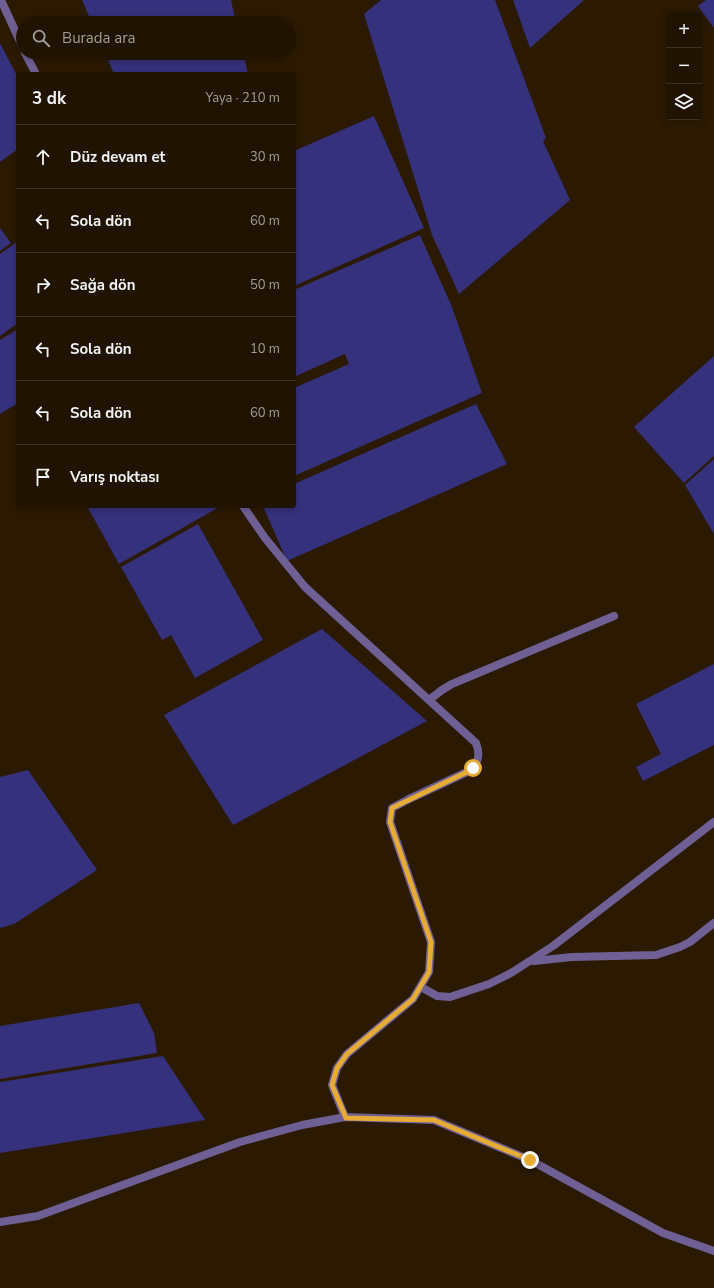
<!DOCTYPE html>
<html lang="tr">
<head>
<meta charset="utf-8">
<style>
  :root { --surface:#201400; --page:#2d210f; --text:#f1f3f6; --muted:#a29e99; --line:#3d3322 }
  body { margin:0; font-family:"Nunito Sans",sans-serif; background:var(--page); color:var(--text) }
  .controls { position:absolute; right:12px; top:12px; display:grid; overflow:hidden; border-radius:4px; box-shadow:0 2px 6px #0003 }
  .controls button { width:36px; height:36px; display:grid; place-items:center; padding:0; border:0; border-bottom:1px solid var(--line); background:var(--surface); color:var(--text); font:20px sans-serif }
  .stop { position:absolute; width:12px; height:12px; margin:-9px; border:3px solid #e6ac36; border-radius:50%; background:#fff }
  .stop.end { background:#e6ac36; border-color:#fff; box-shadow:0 1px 4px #0008 }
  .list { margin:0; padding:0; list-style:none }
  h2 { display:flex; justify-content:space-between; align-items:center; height:52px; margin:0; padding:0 16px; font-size:17px }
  h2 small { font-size:13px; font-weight:400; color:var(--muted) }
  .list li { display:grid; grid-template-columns:26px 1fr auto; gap:12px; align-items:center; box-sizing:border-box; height:64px; padding:0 16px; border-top:1px solid var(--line) }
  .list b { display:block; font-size:15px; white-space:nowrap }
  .list em { font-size:13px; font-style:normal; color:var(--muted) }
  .icon { flex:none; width:22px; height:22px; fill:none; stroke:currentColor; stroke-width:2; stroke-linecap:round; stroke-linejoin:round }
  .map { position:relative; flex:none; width:714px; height:1288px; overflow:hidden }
  .search { position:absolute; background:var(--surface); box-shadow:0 2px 6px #0003; left:16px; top:16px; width:280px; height:44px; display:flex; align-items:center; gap:10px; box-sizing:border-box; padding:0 14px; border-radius:22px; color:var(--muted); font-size:15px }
  .panel { position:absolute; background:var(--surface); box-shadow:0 2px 6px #0003; left:16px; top:72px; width:280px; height:436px; border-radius:4px }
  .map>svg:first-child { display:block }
  .building { fill:#35317c }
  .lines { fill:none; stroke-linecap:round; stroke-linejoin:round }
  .lane { stroke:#6e6094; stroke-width:8 }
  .street { stroke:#6e6094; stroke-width:8 }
  .route { stroke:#e6ac36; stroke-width:5 }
</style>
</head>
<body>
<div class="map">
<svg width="714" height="1288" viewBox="0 0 714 1288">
  <rect width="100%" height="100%" fill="#2b1a00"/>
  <!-- building -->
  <g class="building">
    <polygon points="82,0 231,0 236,23 92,23"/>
    <polygon points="381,0 495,0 546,138 543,141 570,200 459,294 432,235 364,14"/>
    <polygon points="513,0 584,0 530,48"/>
    <polygon points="706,0 714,0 714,28 698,6"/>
    <polygon points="0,43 18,78 18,149 0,162"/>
    <polygon points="105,53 243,53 248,74 114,74"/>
    <polygon points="374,116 424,228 294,286 294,151"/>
    <polygon points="0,228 11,243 0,251"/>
    <polygon points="420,235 452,307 482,393 294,476 294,388 349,364 345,354 294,377 294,290"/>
    <polygon points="18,241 18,323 0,336 0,254"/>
    <polygon points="18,329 18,403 0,414 0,340"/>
    <polygon points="714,356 714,456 684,483 634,427"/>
    <polygon points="476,404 507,464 287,561 263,506 294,506 294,484"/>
    <polygon points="714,459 714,534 685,485"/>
    <polygon points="87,506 221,506 119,564"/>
    <polygon points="198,524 263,640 195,678 171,635 162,640 121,567"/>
    <polygon points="322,629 427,721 233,825 164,715"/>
    <polygon points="714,664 714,745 643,781 636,767 661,754 636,704"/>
    <polygon points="28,770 97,870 14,924 0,928 0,777"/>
    <polygon points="139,1003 154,1033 157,1053 0,1079 0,1026"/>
    <polygon points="163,1056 205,1120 0,1153 0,1082"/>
  </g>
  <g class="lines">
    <!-- lane -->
    <polyline class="lane" points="345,1117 332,1085 337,1068 347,1054 413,999 429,972 431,942 390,822 392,808 409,799"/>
    <!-- street -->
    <g class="street">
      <polyline points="1,0 23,48"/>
      <polyline points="25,53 36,74"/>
      <path d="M243 506 265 538 305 587 476 743C481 756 478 765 467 772L409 799"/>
      <polyline points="429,700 442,690 452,684 614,616"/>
      <polyline points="534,961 572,957 656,955 680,947 690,942 714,923"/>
      <polyline points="421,987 437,996 450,997 489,984 511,973 553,946 714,822"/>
      <polyline points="0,1222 38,1216 240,1142 302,1125 345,1117 434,1120 530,1160 663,1233 714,1251"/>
    </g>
  </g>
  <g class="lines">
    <!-- route -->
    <polyline class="route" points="473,768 467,772 392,808 390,822 431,942 429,972 413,999 347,1054 337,1068 332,1085 346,1118 434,1120 530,1160"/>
  </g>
</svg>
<div class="controls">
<button>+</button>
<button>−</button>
<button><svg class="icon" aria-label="layers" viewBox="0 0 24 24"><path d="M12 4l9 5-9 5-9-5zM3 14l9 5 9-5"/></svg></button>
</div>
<div class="stop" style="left:473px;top:768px"></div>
<div class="stop end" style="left:530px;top:1160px"></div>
<div class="search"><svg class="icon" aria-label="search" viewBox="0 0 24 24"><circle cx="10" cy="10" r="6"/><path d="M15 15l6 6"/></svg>Burada ara</div>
<section class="panel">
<h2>3 dk<small>Yaya · 210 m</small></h2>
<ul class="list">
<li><svg class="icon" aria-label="ahead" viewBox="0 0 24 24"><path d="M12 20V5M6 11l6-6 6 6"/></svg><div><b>Düz devam et</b></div><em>30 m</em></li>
<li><svg class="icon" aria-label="left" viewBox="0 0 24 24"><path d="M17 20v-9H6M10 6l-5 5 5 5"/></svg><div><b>Sola dön</b></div><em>60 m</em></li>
<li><svg class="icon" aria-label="right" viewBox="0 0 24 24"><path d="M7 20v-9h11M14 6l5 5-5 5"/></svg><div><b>Sağa dön</b></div><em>50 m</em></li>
<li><svg class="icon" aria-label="left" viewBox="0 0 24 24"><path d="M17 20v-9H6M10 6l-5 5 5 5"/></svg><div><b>Sola dön</b></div><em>10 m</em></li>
<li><svg class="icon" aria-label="left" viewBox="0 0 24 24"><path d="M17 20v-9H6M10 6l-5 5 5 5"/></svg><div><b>Sola dön</b></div><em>60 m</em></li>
<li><svg class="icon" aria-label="arrive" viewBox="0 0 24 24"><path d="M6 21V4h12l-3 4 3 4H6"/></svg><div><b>Varış noktası</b></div></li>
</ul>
</section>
</div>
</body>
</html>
